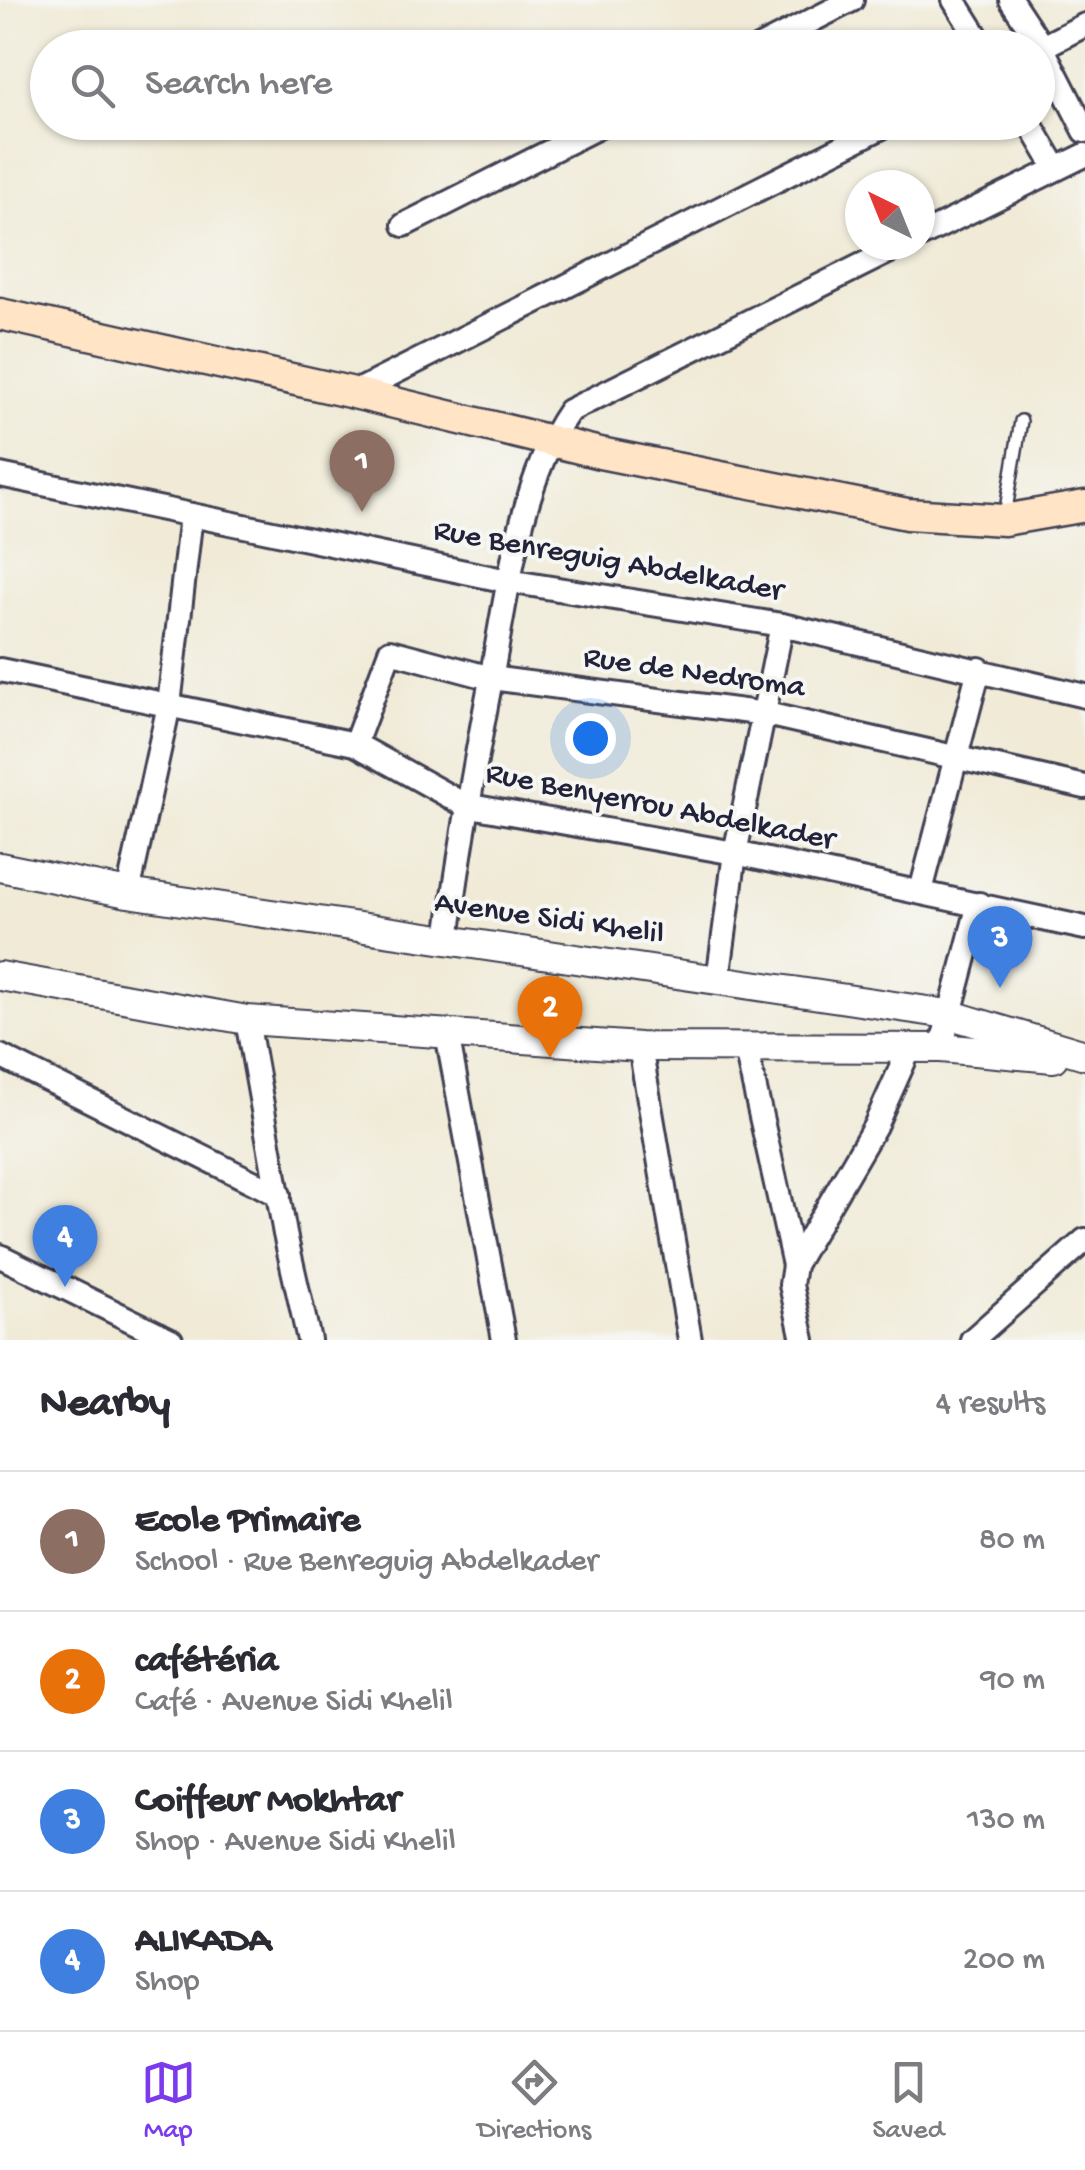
<!DOCTYPE html>
<html lang="en">
<head>
<meta charset="utf-8">
<style>
  :root { --surface:#fff; --page:#f2f2f3; --text:#2b2b33; --muted:#7c7c81; --line:#e1e1e2; --accent:#7c3aed }
  body { margin:0; font-family:"Gochi Hand",sans-serif; background:var(--page); color:var(--text) }
  .compass { position:absolute; left:845px; top:170px; width:90px; height:90px; border-radius:50%; background:var(--surface); box-shadow:0 2px 8px #0004; rotate:317deg }
  .you { position:absolute; left:590px; top:738px; width:35px; height:35px; margin:-25px; border:8px solid #fff; border-radius:50%; background:#1a73e8; box-shadow:0 0 0 15px #1a73e833 }
  .badge { display:grid; place-items:center; width:65px; height:65px; border-radius:50%; background:var(--accent); color:#fff; font-size:32px; font-weight:700 }
  .pin { position:absolute; translate:-50% -82px; filter:drop-shadow(0 2px 5px #0008) }
  .pin::after { content:''; position:absolute; top:52px; width:35px; height:30px; background:inherit; clip-path:polygon(0 0,100% 0,50% 100%) }
  .list { margin:0; padding:0; list-style:none }
  h2 { display:flex; justify-content:space-between; align-items:center; height:130px; margin:0; padding:0 40px; font-size:42px }
  h2 small { font-size:32px; font-weight:400; color:var(--muted) }
  .list li { display:grid; grid-template-columns:65px 1fr auto; gap:30px; align-items:center; box-sizing:border-box; height:140px; padding:0 40px; border-top:2px solid var(--line) }
  .list b { display:block; font-size:38px; white-space:nowrap }
  .list p { margin:0; font-size:32px; white-space:nowrap; color:var(--muted) }
  .list em { font-size:32px; font-style:normal; color:var(--muted) }
  .icon { flex:none; width:55px; height:55px; fill:none; stroke:currentColor; stroke-width:2; stroke-linecap:round; stroke-linejoin:round }
  .map { position:relative; flex:none; width:1085px; height:1340px; overflow:hidden }
  .search { position:absolute; background:var(--surface); box-shadow:0 2px 8px #0004; left:30px; right:30px; top:30px; height:110px; display:flex; align-items:center; gap:25px; box-sizing:border-box; padding:0 35px; border-radius:55px; color:var(--muted); font-size:38px }
  .sheet { height:690px; background:var(--surface) }
  nav { display:flex; justify-content:space-around; align-items:center; box-sizing:border-box; height:140px; border-top:2px solid var(--line); background:var(--surface); font-size:28px; color:var(--muted) }
  nav a { display:grid; justify-items:center; gap:5px }
  nav .on { color:var(--accent) }
  .map>svg:first-child { display:block }
  .lines { fill:none; stroke-linecap:round; stroke-linejoin:round }
  .service-casing { stroke:#414052; stroke-width:16 }
  .minor-casing { stroke:#414052; stroke-width:28 }
  .tertiary-casing { stroke:#414052; stroke-width:32 }
  .secondary-casing { stroke:#414052; stroke-width:35 }
  .service { stroke:#fff; stroke-width:11 }
  .minor { stroke:#fff; stroke-width:22 }
  .tertiary { stroke:#fff; stroke-width:28 }
  .secondary { stroke:#ffe4c6; stroke-width:30 }
  .labels { text-anchor:middle; dominant-baseline:central; stroke-width:8; stroke-linejoin:round; paint-order:stroke }
  .street-label { font-size:32px; fill:#22223b; stroke:#f6f6f2 }
</style>
</head>
<body>
<div class="map">
<svg width="1085" height="1340" viewBox="0 0 1085 1340">
  <rect width="100%" height="100%" fill="#f6f6f2"/>
  <filter id="ink" filterUnits="userSpaceOnUse"><feTurbulence type="fractalNoise" baseFrequency=".01" numOctaves="2"/><feDisplacementMap in="SourceGraphic" scale="20" xChannelSelector="R" yChannelSelector="G"/><feConvolveMatrix kernelMatrix="1 2 1 2 8 2 1 2 1" color-interpolation-filters="sRGB"/></filter>
  <filter id="wash" filterUnits="userSpaceOnUse"><feTurbulence type="fractalNoise" baseFrequency=".0048" numOctaves="4" result="noise"/><feDisplacementMap in="SourceGraphic" scale="40" xChannelSelector="R" yChannelSelector="G"/><feGaussianBlur stdDeviation="2.25" result="paint"/><feColorMatrix in="noise" values="0 0 0 0 0 0 0 0 0 0 0 0 0 0 0 0 0 1.4 0 .05"/><feComposite in="paint" operator="in"/></filter>
  <g filter="url(#wash)">
    <rect width="100%" height="100%" fill="#f0ead6"/>
  </g>
  <g filter="url(#ink)">
    <g class="lines">
      <defs>
        <polyline id="service" points="1005,515 1021,421"/>
        <g id="minor">
          <polyline points="954,0 984,48"/>
          <polyline points="1011,0 1042,47 1085,131"/>
          <polyline points="758,48 852,0"/>
          <polyline points="1038,49 1085,25"/>
          <polyline points="1029,122 1056,168"/>
          <polyline points="404,225 608,122"/>
          <polyline points="920,236 1085,155"/>
          <polyline points="354,393 892,122"/>
          <polyline points="0,475 508,581 782,625 1085,696"/>
          <polyline points="0,670 355,744 465,805 735,853 1085,928"/>
          <polyline points="355,744 390,651 491,678 766,714 1085,787"/>
          <polyline points="921,891 979,669"/>
          <polyline points="128,893 169,705 191,515"/>
          <path d="M448 940C459 851 475 763 492 674 507 591 521 480 569 411L902 245"/>
          <polyline points="718,980 735,853 782,625"/>
          <polyline points="247,1020 285,1234 309,1340"/>
          <polyline points="447,1034 504,1340"/>
          <polyline points="640,1047 690,1340"/>
          <polyline points="941,1048 979,904"/>
          <polyline points="746,1049 794,1265"/>
          <polyline points="0,1056 279,1195"/>
          <polyline points="0,1256 171,1340"/>
          <polyline points="803,1340 791,1285 794,1265 875,1126 910,1048"/>
          <polyline points="972,1340 1085,1240"/>
        </g>
        <g id="tertiary">
          <polyline points="0,867 128,893 948,1014 1085,1055"/>
          <polyline points="0,976 247,1020 640,1047 941,1048 1053,1058"/>
        </g>
        <polyline id="secondary" points="0,314 354,393 600,453 907,514 1004,520 1085,506"/>
      </defs>
      <!-- service casing -->
      <use href="#service" class="service-casing"/>
      <!-- minor casing -->
      <use href="#minor" class="minor-casing"/>
      <!-- tertiary casing -->
      <use href="#tertiary" class="tertiary-casing"/>
      <!-- secondary casing -->
      <use href="#secondary" class="secondary-casing"/>
      <!-- service -->
      <use href="#service" class="service"/>
      <!-- minor -->
      <use href="#minor" class="minor"/>
      <!-- tertiary -->
      <use href="#tertiary" class="tertiary"/>
      <!-- secondary -->
      <use href="#secondary" class="secondary"/>
    </g>
  </g>
  <g class="labels">
    <!-- street labels -->
    <g class="street-label">
      <text transform="translate(608 562) rotate(10)">Rue Benreguig Abdelkader</text>
      <text transform="translate(694 674) rotate(8)">Rue de Nedroma</text>
      <text transform="translate(660 808) rotate(11)">Rue Benyerrou Abdelkader</text>
      <text transform="translate(549 920) rotate(8)">Avenue Sidi Khelil</text>
    </g>
  </g>
</svg>
<svg class="compass" viewBox="-18 -18 36 36"><path d="M0-13l5 13h-10z" fill="#e53935"/><path d="M0 13l5-13h-10z" fill="#7c7c81"/></svg>
<div class="you"></div>
<div class="pin badge" style="left:362px;top:512px;background:#8d6e63">1</div>
<div class="pin badge" style="left:550px;top:1058px;background:#e8710a">2</div>
<div class="pin badge" style="left:1000px;top:988px;background:#3f7fe0">3</div>
<div class="pin badge" style="left:65px;top:1287px;background:#3f7fe0">4</div>
<div class="search"><svg class="icon" aria-label="search" viewBox="0 0 24 24"><circle cx="10" cy="10" r="6"/><path d="M15 15l6 6"/></svg>Search here</div>
</div>
<section class="sheet">
<h2>Nearby<small>4 results</small></h2>
<ul class="list">
<li><span class="badge" style="background:#8d6e63">1</span><div><b>Ecole Primaire</b><p>School · Rue Benreguig Abdelkader</p></div><em>80 m</em></li>
<li><span class="badge" style="background:#e8710a">2</span><div><b>cafétéria</b><p>Café · Avenue Sidi Khelil</p></div><em>90 m</em></li>
<li><span class="badge" style="background:#3f7fe0">3</span><div><b>Coiffeur Mokhtar</b><p>Shop · Avenue Sidi Khelil</p></div><em>130 m</em></li>
<li><span class="badge" style="background:#3f7fe0">4</span><div><b>ALIKADA</b><p>Shop</p></div><em>200 m</em></li>
</ul>
</section>
<nav>
<a class="on"><svg class="icon" aria-label="map" viewBox="0 0 24 24"><path d="M3 6l6-2 6 2 6-2v14l-6 2-6-2-6 2zM9 4v14M15 6v14"/></svg>Map</a>
<a><svg class="icon" aria-label="directions" viewBox="0 0 24 24"><path d="M12 3l9 9-9 9-9-9zM9 14v-3h6M13 9l2 2-2 2"/></svg>Directions</a>
<a><svg class="icon" aria-label="saved" viewBox="0 0 24 24"><path d="M7 4h10v16l-5-4-5 4z"/></svg>Saved</a>
</nav>
</body>
</html>
